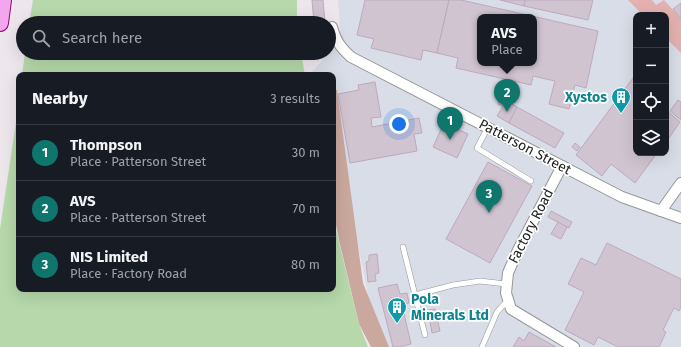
<!DOCTYPE html>
<html lang="en">
<head>
<meta charset="utf-8">
<style>
  :root { --surface:#171b24; --page:#242831; --text:#f1f3f6; --muted:#9ea1a6; --line:#363941; --accent:#0f766e }
  body { margin:0; font-family:"Fira Sans",sans-serif; background:var(--page); color:var(--text) }
  .controls { position:absolute; right:12px; top:12px; display:grid; overflow:hidden; border-radius:8px; box-shadow:0 4px 16px #0002 }
  .controls button { width:36px; height:36px; display:grid; place-items:center; padding:0; border:0; border-bottom:1px solid var(--line); background:var(--surface); color:var(--text); font:20px sans-serif }
  .you { position:absolute; left:399px; top:124px; width:14px; height:14px; margin:-10px; border:3px solid #fff; border-radius:50%; background:#1a73e8; box-shadow:0 0 0 6px #1a73e833 }
  .badge { display:grid; place-items:center; width:26px; height:26px; border-radius:50%; background:var(--accent); color:#fff; font-size:13px; font-weight:700 }
  .pin { position:absolute; translate:-50% -33px; filter:drop-shadow(0 1px 2px #0008) }
  .pin::after { content:''; position:absolute; top:21px; width:14px; height:12px; background:inherit; clip-path:polygon(0 0,100% 0,50% 100%) }
  .popup { position:absolute; left:477px; top:14px; width:60px; height:52px; box-sizing:border-box; display:grid; place-content:center; border-radius:8px; background:var(--surface); filter:drop-shadow(0 1px 3px #0005); font-size:13px; white-space:nowrap; color:var(--muted) }
  .popup b { font-size:15px; color:var(--text) }
  .popup::after { content:''; position:absolute; left:50%; top:100%; margin-left:-8px; border:8px solid transparent; border-top-color:var(--surface) }
  .list { margin:0; padding:0; list-style:none }
  h2 { display:flex; justify-content:space-between; align-items:center; height:52px; margin:0; padding:0 16px; font-size:17px }
  h2 small { font-size:13px; font-weight:400; color:var(--muted) }
  .list li { display:grid; grid-template-columns:26px 1fr auto; gap:12px; align-items:center; box-sizing:border-box; height:56px; padding:0 16px; border-top:1px solid var(--line) }
  .list b { display:block; font-size:15px; white-space:nowrap }
  .list p { margin:0; font-size:13px; white-space:nowrap; color:var(--muted) }
  .list em { font-size:13px; font-style:normal; color:var(--muted) }
  .icon { flex:none; width:22px; height:22px; fill:none; stroke:currentColor; stroke-width:2; stroke-linecap:round; stroke-linejoin:round }
  .map { position:relative; flex:none; width:681px; height:347px; overflow:hidden }
  .search { position:absolute; background:var(--surface); box-shadow:0 4px 16px #0002; left:16px; top:16px; width:320px; height:44px; display:flex; align-items:center; gap:10px; box-sizing:border-box; padding:0 14px; border-radius:22px; color:var(--muted); font-size:15px }
  .panel { position:absolute; background:var(--surface); box-shadow:0 4px 16px #0002; left:16px; top:72px; width:320px; height:220px; border-radius:8px }
  .map>svg:first-child { display:block }
  .industrial { fill:#d8dde7; fill-rule:evenodd }
  .grass { fill:#e4b1b0 }
  .forest { fill:#caa89e }
  .water { fill:#b6d8aa }
  .building { fill:#d0c4d1; stroke:#bea9bf; fill-rule:evenodd }
  .lines { fill:none; stroke-linecap:round; stroke-linejoin:round }
  .service-casing { stroke:#969696; stroke-width:6 }
  .minor-casing { stroke:#969696; stroke-width:12 }
  .primary-casing { stroke:#8b0e74; stroke-width:18 }
  .service { stroke:#fff; stroke-width:5 }
  .minor { stroke:#fff; stroke-width:10 }
  .primary { stroke:#f3a6ed; stroke-width:16 }
  .labels { text-anchor:middle; dominant-baseline:central; stroke-width:3.5; stroke-linejoin:round; paint-order:stroke }
  .culture-label { font-size:14px; font-weight:bold; fill:#0d838f; stroke:#fff; text-anchor:end }
  .street-label { font-size:14px; fill:#1f1f1f; stroke:#fff }
</style>
</head>
<body>
<div class="map">
<svg width="681" height="347" viewBox="0 0 681 347">
  <rect width="100%" height="100%" fill="#eee6ed"/>
  <!-- industrial -->
  <path class="industrial" d="M338 0H681V347H388L372 314 348 196 335 80 333 81V75H314L312 72 341 39ZM636 15H666V153H636ZM480 17H534V63H480Z"/>
  <!-- grass -->
  <polygon class="grass" points="628,0 652,0 656,5 664,0 681,19 681,53 666,38 666,15 643,15"/>
  <!-- forest -->
  <polygon class="forest" points="333,90 337,90 363,283 389,347 371,347 359,324 339,240 333,210"/>
  <!-- water -->
  <g class="water">
    <polygon points="33,0 297,0 297,23 29,23"/>
    <polygon points="25,53 301,53 305,75 22,75"/>
    <polygon points="19,102 19,289 333,289 333,218 359,324 368,347 0,347 0,229"/>
  </g>
  <!-- building -->
  <g class="building">
    <polygon points="312,0 323,0 325,23 314,23"/>
    <polygon points="365,0 449,0 437,53 423,50 421,60 371,48 374,39 357,35"/>
    <path d="M449 0H461L598 31 586 88 575 85 569 109 549 104 555 81 533 76 531 85 456 68 458 58 437 53ZM480 17H534V63H480Z"/>
    <polygon points="500,0 525,0 524,6"/>
    <polygon points="525,0 593,0 588,20 524,6"/>
    <polygon points="681,3 681,19 673,9"/>
    <polygon points="636,74 636,153 657,153 635,183 611,164 602,176 576,155"/>
    <polygon points="375,82 381,117 371,118 372,127 419,118 422,133 414,134 417,151 350,163 338,94 359,90 358,85"/>
    <polygon points="501,98 517,107 509,123 497,116 503,106 498,104"/>
    <polygon points="678,100 681,102 681,120 670,111"/>
    <polygon points="517,107 564,133 555,148 509,123"/>
    <polygon points="666,110 680,122 666,142"/>
    <polygon points="444,123 468,134 457,158 433,147"/>
    <polygon points="575,143 580,147 577,151 572,147"/>
    <polygon points="488,162 532,186 490,263 446,239"/>
    <polygon points="551,211 572,222 569,228 548,217"/>
    <polygon points="558,222 567,227 561,239 551,234"/>
    <polygon points="607,243 681,279 681,307 679,311 674,308 663,330 666,332 659,347 618,347 598,337 594,345 565,330 584,292 568,284 581,258 596,265"/>
    <polygon points="377,254 379,273 375,274 376,281 368,282 366,262 369,261 369,255"/>
    <polygon points="397,284 400,294 407,293 409,303 402,305 411,344 399,347 393,347 378,288"/>
    <polygon points="435,309 440,331 432,333 428,310"/>
    <polygon points="529,332 556,347 513,347 519,337 524,341"/>
  </g>
  <g class="lines">
    <defs>
      <g id="service">
        <polyline points="488,127 477,148 531,181"/>
        <polyline points="403,247 425,335"/>
        <polyline points="415,295 453,285 480,281 506,284"/>
        <polyline points="482,347 497,312 508,300"/>
      </g>
      <g id="minor">
        <path d="M332 27C336 41 340 47 351 57L622 197 681 218"/>
        <polyline points="562,166 518,250 508,273 506,293 511,309 574,347"/>
        <polyline points="661,211 681,183"/>
      </g>
      <polyline id="primary" points="0,23 3,0"/>
    </defs>
    <!-- service casing -->
    <use href="#service" class="service-casing"/>
    <!-- minor casing -->
    <use href="#minor" class="minor-casing"/>
    <!-- primary casing -->
    <use href="#primary" class="primary-casing"/>
    <!-- service -->
    <use href="#service" class="service"/>
    <!-- minor -->
    <use href="#minor" class="minor"/>
    <!-- primary -->
    <use href="#primary" class="primary"/>
  </g>
  <!-- icons -->
  <defs>
    <symbol id="building-pin" viewBox="-11 -11 22 30"><path d="M0 17L-7.5 6A9.5 9.5 0 1 1 7.5 6Z" fill="#0f9aa8" stroke="#fff"/><path d="M-4-6H4V6H1V3H-1V6H-4ZM-2.5-4.3h1.7v1.8h-1.7ZM.8-4.3h1.7v1.8H.8ZM-2.5-1h1.7V.8h-1.7ZM.8-1h1.7V.8H.8Z" fill="#fff"/></symbol>
  </defs>
  <g fill-rule="evenodd">
    <use href="#building-pin" x="610" y="86" width="22" height="30"/>
    <use href="#building-pin" x="386" y="296" width="22" height="30"/>
  </g>
  <g class="labels">
    <!-- culture labels -->
    <g class="culture-label">
      <text x="607" y="97">Xystos</text>
      <text x="411" y="299" text-anchor="start">Pola<tspan x="411" dy="16">Minerals Ltd</tspan></text>
    </g>
    <!-- street labels -->
    <g class="street-label">
      <text transform="translate(525 147) rotate(28)">Patterson Street</text>
      <text transform="translate(531 226) rotate(-63)">Factory Road</text>
    </g>
  </g>
</svg>
<div class="controls">
<button>+</button>
<button>−</button>
<button><svg class="icon" aria-label="locate" viewBox="0 0 24 24"><circle cx="12" cy="12" r="6"/><path d="M12 2v4M12 18v4M2 12h4M18 12h4"/></svg></button>
<button><svg class="icon" aria-label="layers" viewBox="0 0 24 24"><path d="M12 4l9 5-9 5-9-5zM3 14l9 5 9-5"/></svg></button>
</div>
<div class="you"></div>
<div class="pin badge" style="left:450px;top:140px">1</div>
<div class="pin badge" style="left:507px;top:112px">2</div>
<div class="popup"><b>AVS</b>Place</div>
<div class="pin badge" style="left:489px;top:213px">3</div>
<div class="search"><svg class="icon" aria-label="search" viewBox="0 0 24 24"><circle cx="10" cy="10" r="6"/><path d="M15 15l6 6"/></svg>Search here</div>
<section class="panel">
<h2>Nearby<small>3 results</small></h2>
<ul class="list">
<li><span class="badge">1</span><div><b>Thompson</b><p>Place · Patterson Street</p></div><em>30 m</em></li>
<li><span class="badge">2</span><div><b>AVS</b><p>Place · Patterson Street</p></div><em>70 m</em></li>
<li><span class="badge">3</span><div><b>NIS Limited</b><p>Place · Factory Road</p></div><em>80 m</em></li>
</ul>
</section>
</div>
</body>
</html>
